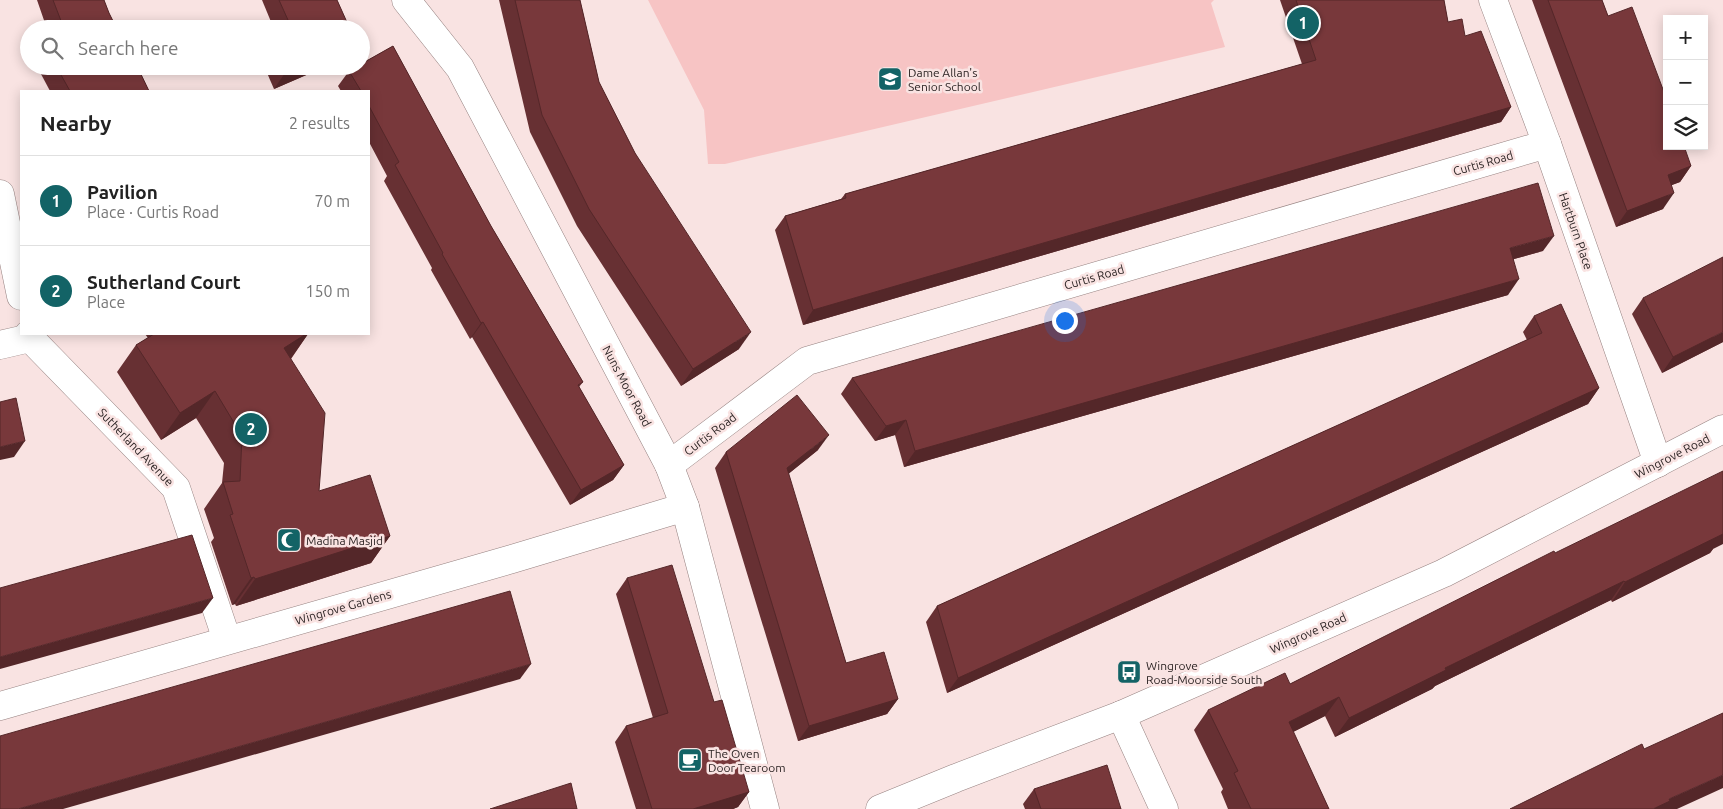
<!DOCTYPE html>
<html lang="en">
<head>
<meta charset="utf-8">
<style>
  :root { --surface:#fff; --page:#f6f6f6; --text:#222; --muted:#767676; --line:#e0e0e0; --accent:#136366 }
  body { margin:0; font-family:Ubuntu,sans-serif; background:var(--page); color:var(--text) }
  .controls { position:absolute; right:15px; top:15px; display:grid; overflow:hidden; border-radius:0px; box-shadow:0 2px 12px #0003 }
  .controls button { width:45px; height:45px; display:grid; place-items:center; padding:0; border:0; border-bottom:1px solid var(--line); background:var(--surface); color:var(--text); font:25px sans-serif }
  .you { position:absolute; left:1064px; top:320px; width:18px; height:18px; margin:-12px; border:4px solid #fff; border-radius:50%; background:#1a73e8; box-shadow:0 0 0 8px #1a73e833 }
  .badge { display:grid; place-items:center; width:32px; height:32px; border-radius:50%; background:var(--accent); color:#fff; font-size:16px; font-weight:700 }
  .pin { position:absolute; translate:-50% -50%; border:2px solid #fff; box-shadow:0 1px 5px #0006 }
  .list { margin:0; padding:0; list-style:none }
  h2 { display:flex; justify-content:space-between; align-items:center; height:65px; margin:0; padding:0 20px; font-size:21px }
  h2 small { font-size:16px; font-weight:400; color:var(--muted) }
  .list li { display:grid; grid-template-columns:32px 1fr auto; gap:15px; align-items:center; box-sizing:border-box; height:90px; padding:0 20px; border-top:1px solid var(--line) }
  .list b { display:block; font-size:19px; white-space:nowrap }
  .list p { margin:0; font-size:16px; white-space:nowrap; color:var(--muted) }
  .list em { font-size:16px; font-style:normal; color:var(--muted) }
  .icon { flex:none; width:28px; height:28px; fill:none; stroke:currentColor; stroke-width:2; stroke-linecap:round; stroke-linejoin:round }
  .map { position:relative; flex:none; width:1723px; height:809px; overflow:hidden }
  .search { position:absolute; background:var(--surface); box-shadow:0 2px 12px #0003; left:20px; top:20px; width:350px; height:55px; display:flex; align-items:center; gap:12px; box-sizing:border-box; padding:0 18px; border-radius:28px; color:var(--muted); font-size:19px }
  .panel { position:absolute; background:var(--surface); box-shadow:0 2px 12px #0003; left:20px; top:90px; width:350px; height:245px; border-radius:0px }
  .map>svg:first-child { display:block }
  .green { fill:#f7c4c4 }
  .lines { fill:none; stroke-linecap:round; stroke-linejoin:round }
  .minor-casing { stroke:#968281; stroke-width:29 }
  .tertiary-casing { stroke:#968281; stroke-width:29 }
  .minor { stroke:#fff; stroke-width:28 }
  .tertiary { stroke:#fff; stroke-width:28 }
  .wall { fill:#673033 }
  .shaded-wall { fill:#542729 }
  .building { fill:#78383b; stroke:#542729 }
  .labels { text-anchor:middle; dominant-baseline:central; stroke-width:5; stroke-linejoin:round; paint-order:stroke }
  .poi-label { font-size:12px; fill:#2d2525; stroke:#f9e3e2; text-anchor:start }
  .street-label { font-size:12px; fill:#2d2525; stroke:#f9e3e2 }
</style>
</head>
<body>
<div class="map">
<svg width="1723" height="809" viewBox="0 0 1723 809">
  <rect width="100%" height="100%" fill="#f9e3e2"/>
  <!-- green -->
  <polygon class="green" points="648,0 1214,0 1211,3 1225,47 725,164 708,164 704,110"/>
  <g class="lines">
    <defs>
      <g id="minor">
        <polyline points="406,0 460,68 669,465 685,507 765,809"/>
        <polyline points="1493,0 1547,144 1658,463"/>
        <polyline points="0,194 21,296"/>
        <polyline points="29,334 30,338 176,488 227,640"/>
        <polyline points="0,345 30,338"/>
        <polyline points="669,465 807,361 1547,144"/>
        <polyline points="0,706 512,559 685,507"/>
        <polyline points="1121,715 1164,809"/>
      </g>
      <polyline id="tertiary" points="880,809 956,778 1121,715 1444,573 1723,429"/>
    </defs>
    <!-- minor casing -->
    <use href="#minor" class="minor-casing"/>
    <!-- tertiary casing -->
    <use href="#tertiary" class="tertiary-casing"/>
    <!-- minor -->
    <use href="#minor" class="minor"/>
    <!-- tertiary -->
    <use href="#tertiary" class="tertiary"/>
  </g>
  <!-- wall -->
  <g class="wall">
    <polygon points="37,0 104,0 109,13 117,29 47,29"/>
    <polygon points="262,0 337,0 350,29 274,29"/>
    <polygon points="499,0 580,0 599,82 635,153 739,349 681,386 577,226 530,132"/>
    <polygon points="1280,0 1444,0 1448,22 1465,36 1511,107 1501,122 803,325 775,230 785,216 841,199 845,194 1302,64"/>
    <polygon points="1532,0 1602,0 1608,16 1691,166 1680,182 1671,185 1663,209 1616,227"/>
    <polygon points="393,46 491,226 583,382 579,387 624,465 613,480 570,505 472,337 470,339 431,270 432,268 384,181 387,176 369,142 369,91 341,91 338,86 349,71 358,66 361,66 361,64"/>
    <polygon points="47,66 137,66 149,91 50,91 41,74"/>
    <polygon points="264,66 327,66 274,89"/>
    <polygon points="1543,251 1514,259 1508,295 904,467 895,435 875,441 841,394 852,378"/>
    <polygon points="1643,298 1723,342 1662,373 1632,314"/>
    <polygon points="1534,316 1599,388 1588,404 947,693 926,622 937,606 1527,340 1523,332"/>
    <polygon points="145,334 308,334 291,359 319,491 390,536 371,563 236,606 235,604 232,605 211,542 214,538 204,509 222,483 224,463 196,418 161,440 117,372 136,345 148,338"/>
    <polygon points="818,450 788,474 846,663 898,699 887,714 798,741 715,468 726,452"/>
    <polygon points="1713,549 1710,553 1612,602 1611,600 1435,686 1432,689 1335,737 1325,716 1293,732 1329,809 1228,809 1221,792 1223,789 1194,730 1208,710 1290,684 1555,553"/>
    <polygon points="627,578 714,702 749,792 738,807 733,809 636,809 615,742 626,726 653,718 616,594"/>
    <polygon points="1034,789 1121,809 1025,809 1023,804"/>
  </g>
  <!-- shaded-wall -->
  <g class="shaded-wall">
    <polygon points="301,66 327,66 274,89 285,73"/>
    <polygon points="1511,107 1501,122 803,325 813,310"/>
    <polygon points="1691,166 1680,182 1657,191 1668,175"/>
    <polygon points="1674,193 1663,209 1616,227 1627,211"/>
    <polygon points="1554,236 1543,251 1499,263 1510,248"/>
    <polygon points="1519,279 1508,295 904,467 915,451"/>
    <polygon points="483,322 472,337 470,339 481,323"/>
    <polygon points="751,332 739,349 681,386 693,369"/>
    <polygon points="1723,332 1723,342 1662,373 1673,357"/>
    <polygon points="306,334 308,334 291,358 265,375 284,348"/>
    <polygon points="1599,388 1588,404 947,693 958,678"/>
    <polygon points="215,391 196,418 161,440 180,413"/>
    <polygon points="906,420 895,435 875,441 886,426"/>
    <polygon points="829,435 818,450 776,484 787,468"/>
    <polygon points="25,441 14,457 0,460 0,447"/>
    <polygon points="624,465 613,480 570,505 581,490"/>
    <polygon points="1723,532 1723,544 1713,549 1710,553 1612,602 1625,582"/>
    <polygon points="390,536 371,563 236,606 255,579"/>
    <polygon points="254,577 235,604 232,605 251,578"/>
    <polygon points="1624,581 1611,600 1435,686 1432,689 1335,737 1349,718 1445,668"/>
    <polygon points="213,598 202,613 0,669 0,657"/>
    <polygon points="531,664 520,679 63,809 18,809"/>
    <polygon points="1339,697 1325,716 1275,741 1289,722"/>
    <polygon points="898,699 887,714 798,741 809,726"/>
    <polygon points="1723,775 1723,788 1677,809 1653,809 1669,799"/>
    <polygon points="749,792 738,807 733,809 693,809"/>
  </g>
  <!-- building -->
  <g class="building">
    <polygon points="53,0 104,0 109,13 117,29 58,29 63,26"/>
    <polygon points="279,0 337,0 350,29 292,29"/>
    <polygon points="515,0 580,0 599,82 635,153 751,332 693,369 589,209 542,115"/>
    <polygon points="1296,0 1444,0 1448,22 1462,19 1465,36 1481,31 1511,107 813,310 785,216 846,198 845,194 1316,60"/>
    <polygon points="1548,0 1602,0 1608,16 1632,7 1667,100 1667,146 1684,146 1691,166 1668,175 1674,193 1627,211"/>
    <polygon points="393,46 491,226 583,382 578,385 624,465 581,490 483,322 481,323 442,254 443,253 395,165 399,162 369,106 369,91 361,91 349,71 358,66 361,66 361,64"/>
    <polygon points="56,66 137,66 149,91 70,91"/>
    <polygon points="282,66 301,66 285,73"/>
    <polygon points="1538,183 1554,236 1510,248 1519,279 915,451 906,420 886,426 852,378"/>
    <polygon points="1723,257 1723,332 1673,357 1643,298"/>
    <polygon points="1561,304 1599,388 958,678 937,606 1542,333 1534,316"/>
    <polygon points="154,334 306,334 284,348 325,413 319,491 370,475 390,536 255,579 254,577 251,578 230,515 233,514 223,482 240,481 242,436 215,391 180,413 136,345"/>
    <polygon points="797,395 829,435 787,468 846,663 884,652 898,699 809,726 726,452"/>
    <polygon points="16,398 25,441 0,447 0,402"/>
    <polygon points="1723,471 1723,534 1625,582 1624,581 1445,668 1446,670 1349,718 1339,697 1289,722 1329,809 1251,809 1234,773 1238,771 1208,710 1285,673 1290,684 1554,551 1555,553"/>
    <polygon points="192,535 213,598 0,657 0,588"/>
    <polygon points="672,565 714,702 722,700 749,792 693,809 652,809 626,726 668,713 627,578"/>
    <polygon points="510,591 531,664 18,809 0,809 0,736"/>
    <polygon points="1723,713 1723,775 1669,799 1670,801 1653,809 1510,809 1642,744 1644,749"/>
    <polygon points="1107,765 1121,809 1041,809 1034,789"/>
    <polygon points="571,783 577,809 490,809"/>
  </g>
  <!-- icons -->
  <defs>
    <symbol id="school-square" viewBox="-11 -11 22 22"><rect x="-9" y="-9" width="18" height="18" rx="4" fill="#136366" stroke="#f9e3e2"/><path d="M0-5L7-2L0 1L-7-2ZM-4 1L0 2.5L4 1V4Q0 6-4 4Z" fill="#fff"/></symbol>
    <symbol id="mosque-square" viewBox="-11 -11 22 22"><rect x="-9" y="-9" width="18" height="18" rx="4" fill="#136366" stroke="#f9e3e2"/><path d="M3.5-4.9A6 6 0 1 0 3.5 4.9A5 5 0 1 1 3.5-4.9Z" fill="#fff"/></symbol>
    <symbol id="bus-square" viewBox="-11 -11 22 22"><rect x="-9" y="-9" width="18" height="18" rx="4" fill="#136366" stroke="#f9e3e2"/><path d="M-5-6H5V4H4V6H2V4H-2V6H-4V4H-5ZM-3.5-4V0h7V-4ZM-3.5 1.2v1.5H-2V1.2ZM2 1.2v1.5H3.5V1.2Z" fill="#fff"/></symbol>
    <symbol id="cafe-square" viewBox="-11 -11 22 22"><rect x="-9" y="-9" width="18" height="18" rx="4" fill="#136366" stroke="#f9e3e2"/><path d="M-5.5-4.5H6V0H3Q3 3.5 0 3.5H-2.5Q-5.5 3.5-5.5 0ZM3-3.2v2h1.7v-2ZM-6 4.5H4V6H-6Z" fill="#fff"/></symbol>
  </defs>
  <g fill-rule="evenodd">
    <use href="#school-square" x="876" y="65" width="28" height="28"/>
    <use href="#mosque-square" x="275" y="526" width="28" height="28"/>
    <use href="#bus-square" x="1115" y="658" width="28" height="28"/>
    <use href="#cafe-square" x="676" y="746" width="28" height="28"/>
  </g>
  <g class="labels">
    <!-- poi labels -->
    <g class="poi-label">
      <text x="908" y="72">Dame Allan's<tspan x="908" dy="14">Senior School</tspan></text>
      <text x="306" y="540">Madina Masjid</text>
      <text x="1146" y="665">Wingrove<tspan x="1146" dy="14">Road-Moorside South</tspan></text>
      <text x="708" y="753">The Oven<tspan x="708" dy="14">Door Tearoom</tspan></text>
    </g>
    <!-- street labels -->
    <g class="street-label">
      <text transform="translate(1483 163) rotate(-16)">Curtis Road</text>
      <text transform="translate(1576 231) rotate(71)">Hartburn Place</text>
      <text transform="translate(1094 277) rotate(-16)">Curtis Road</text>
      <text transform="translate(627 386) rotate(62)">Nuns Moor Road</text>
      <text transform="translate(710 434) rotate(-37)">Curtis Road</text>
      <text transform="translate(136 447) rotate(46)">Sutherland Avenue</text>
      <text transform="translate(1672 456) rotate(-27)">Wingrove Road</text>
      <text transform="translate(343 607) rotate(-16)">Wingrove Gardens</text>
      <text transform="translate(1308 633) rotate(-24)">Wingrove Road</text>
    </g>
  </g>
</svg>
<div class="controls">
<button>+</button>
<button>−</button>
<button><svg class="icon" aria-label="layers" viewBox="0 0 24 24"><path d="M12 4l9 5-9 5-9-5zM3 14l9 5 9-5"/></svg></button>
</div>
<div class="you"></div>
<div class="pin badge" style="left:1303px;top:23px">1</div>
<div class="pin badge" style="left:251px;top:429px">2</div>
<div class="search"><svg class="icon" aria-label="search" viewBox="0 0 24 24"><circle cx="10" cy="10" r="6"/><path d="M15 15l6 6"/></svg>Search here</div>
<section class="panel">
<h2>Nearby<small>2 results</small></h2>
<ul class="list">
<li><span class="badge">1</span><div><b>Pavilion</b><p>Place · Curtis Road</p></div><em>70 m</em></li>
<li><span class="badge">2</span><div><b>Sutherland Court</b><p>Place</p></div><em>150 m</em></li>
</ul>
</section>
</div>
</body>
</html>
